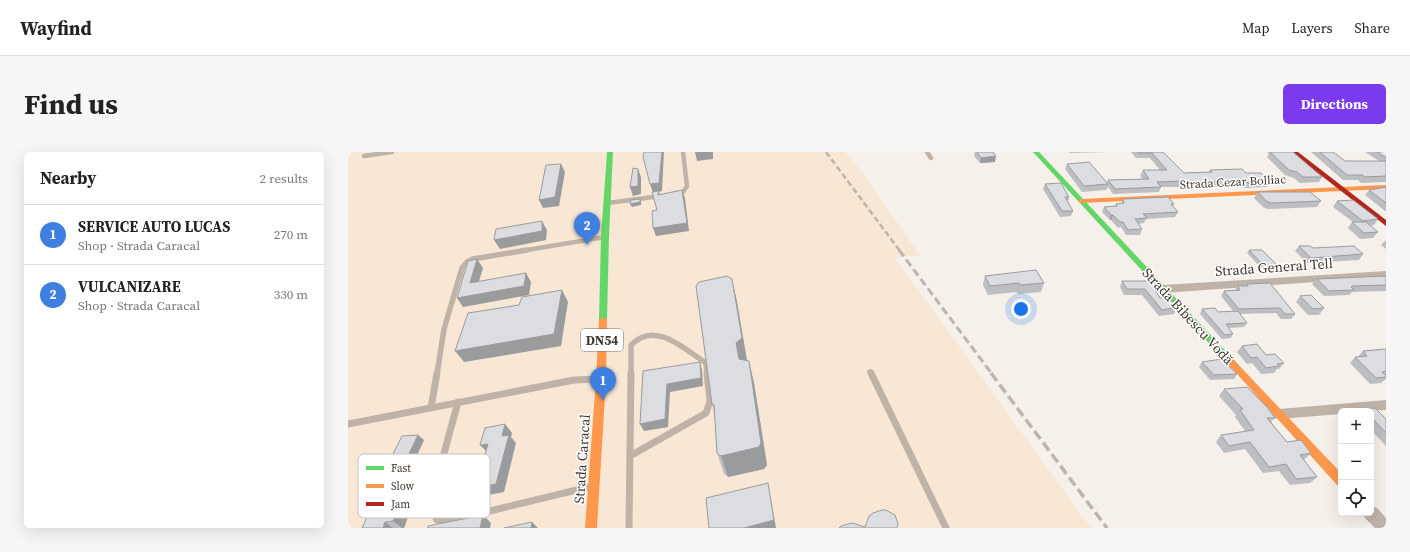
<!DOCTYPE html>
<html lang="en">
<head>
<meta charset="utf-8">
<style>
  :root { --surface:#fff; --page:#f6f6f6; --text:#222; --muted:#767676; --line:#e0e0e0; --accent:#7c3aed }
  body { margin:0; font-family:"Source Serif 4",serif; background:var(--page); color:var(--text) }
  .controls { position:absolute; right:12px; bottom:12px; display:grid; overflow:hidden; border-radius:6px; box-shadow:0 4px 16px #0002 }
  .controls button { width:36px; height:36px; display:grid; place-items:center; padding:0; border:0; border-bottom:1px solid var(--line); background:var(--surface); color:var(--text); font:20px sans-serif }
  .you { position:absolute; left:673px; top:157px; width:14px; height:14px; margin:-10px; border:3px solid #fff; border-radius:50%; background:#1a73e8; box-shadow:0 0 0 6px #1a73e833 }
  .badge { display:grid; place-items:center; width:26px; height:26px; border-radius:50%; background:var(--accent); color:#fff; font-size:13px; font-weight:700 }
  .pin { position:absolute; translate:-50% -33px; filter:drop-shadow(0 1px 2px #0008) }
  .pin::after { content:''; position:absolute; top:21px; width:14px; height:12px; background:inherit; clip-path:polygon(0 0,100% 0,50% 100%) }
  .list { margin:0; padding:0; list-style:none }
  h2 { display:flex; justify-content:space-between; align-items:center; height:52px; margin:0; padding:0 16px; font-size:17px }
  h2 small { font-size:13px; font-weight:400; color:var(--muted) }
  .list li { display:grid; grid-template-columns:26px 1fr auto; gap:12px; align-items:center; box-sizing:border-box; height:60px; padding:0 16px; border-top:1px solid var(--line) }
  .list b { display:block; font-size:15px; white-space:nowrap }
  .list p { margin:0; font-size:13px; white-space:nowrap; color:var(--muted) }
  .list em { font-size:13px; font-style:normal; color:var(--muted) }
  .icon { flex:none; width:22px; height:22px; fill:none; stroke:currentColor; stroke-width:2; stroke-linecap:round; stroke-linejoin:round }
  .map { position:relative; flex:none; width:1038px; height:376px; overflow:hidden; border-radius:6px }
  header { display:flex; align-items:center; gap:24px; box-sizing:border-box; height:56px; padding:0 20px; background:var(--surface); border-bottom:1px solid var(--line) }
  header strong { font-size:19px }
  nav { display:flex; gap:22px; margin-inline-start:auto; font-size:14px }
  .intro { display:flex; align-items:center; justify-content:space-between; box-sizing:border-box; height:96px; padding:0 24px }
  h1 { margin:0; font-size:28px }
  .button { padding:10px 18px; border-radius:6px; background:var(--accent); color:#fff; font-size:14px; font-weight:700 }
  main { display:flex; gap:24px; padding:0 24px }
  aside { flex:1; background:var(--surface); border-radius:6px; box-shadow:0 4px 16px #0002 }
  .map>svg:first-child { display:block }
  .built { fill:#f9e7d6 }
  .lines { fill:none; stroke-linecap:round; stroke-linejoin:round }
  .lane-far2 { stroke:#bfb3a8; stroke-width:4.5 }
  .lane-far1 { stroke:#bfb3a8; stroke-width:5.5 }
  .lane { stroke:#bfb3a8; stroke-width:7 }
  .street { fill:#bfb3a8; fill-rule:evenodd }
  .fast { fill:#63d668; fill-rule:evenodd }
  .slow { fill:#ff974d; fill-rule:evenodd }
  .jam { fill:#b3261e; fill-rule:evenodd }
  .rail-far2 { stroke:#beb4ae; stroke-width:2.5; stroke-dasharray:6 3; stroke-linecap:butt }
  .rail-far1 { stroke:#beb4ae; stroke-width:3; stroke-dasharray:8 4; stroke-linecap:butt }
  .rail { stroke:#beb4ae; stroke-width:3.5; stroke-dasharray:10 4.5; stroke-linecap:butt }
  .wall { fill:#bdbec1 }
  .shaded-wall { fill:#9a9b9d }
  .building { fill:#dcdde0; stroke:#9a9b9d }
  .labels { text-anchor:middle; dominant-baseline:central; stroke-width:3; stroke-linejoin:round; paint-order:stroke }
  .far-street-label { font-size:12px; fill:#42362d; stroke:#fff }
  .shield { fill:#fff; stroke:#7b726c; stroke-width:1 }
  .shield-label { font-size:13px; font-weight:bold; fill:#42362d }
  .street-label { font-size:14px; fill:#42362d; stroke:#fff }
  .key { fill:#fff; stroke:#c6c3c0; stroke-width:1 }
  .key-label { font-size:11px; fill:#42362d }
</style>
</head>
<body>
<header>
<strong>Wayfind</strong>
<nav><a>Map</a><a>Layers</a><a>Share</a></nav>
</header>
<div class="intro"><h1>Find us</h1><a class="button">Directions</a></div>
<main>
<aside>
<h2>Nearby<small>2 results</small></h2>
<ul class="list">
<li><span class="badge" style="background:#3f7fe0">1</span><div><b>SERVICE AUTO LUCAS</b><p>Shop · Strada Caracal</p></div><em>270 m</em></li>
<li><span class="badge" style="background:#3f7fe0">2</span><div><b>VULCANIZARE</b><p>Shop · Strada Caracal</p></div><em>330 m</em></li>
</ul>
</aside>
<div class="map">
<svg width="1038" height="376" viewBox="0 0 1038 376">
  <rect width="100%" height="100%" fill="#f6f0ea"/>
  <!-- built -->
  <polygon class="built" points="0,0 497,0 511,16 572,103 547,106 743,376 0,376"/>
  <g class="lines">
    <!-- lane-far2 -->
    <g class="lane-far2">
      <polyline points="579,0 583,6"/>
      <polyline points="16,4 44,0"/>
      <polyline points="327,42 335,40 339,34 335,0"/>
      <polyline points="260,51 312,44"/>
      <polyline points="173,99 257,85"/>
    </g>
    <!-- lane-far1 -->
    <g class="lane-far1">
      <polyline points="522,220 523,222"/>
      <polyline points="89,222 96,177 114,116 119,110 125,107 179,98"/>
      <path d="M283 222V193C307 168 336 197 358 211L359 222"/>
    </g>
    <!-- lane -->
    <g class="lane">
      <polyline points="523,221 598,376"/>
      <polyline points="110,250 83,349 85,360 89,368 104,368 241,335"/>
      <polyline points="83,256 89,221"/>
      <polyline points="0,272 226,228 251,227"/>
      <polyline points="282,304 358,261 362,249 359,221"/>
      <polyline points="281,376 283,221"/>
    </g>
    <!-- street -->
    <g class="street">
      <polygon points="1038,119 1038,125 815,141 811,140 810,137 811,134 815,133"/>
      <polygon points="1038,248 1038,258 993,259 993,262 931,267 926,266 924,262 926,258 931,257"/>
      <polygon points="1023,354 1029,356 1038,366 1038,376 1027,376 1017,366 1015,361 1023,361"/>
    </g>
    <!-- fast -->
    <g class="fast">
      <polygon points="259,0 265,0 261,85 259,168 255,171 251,168 253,85"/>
      <polygon points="685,0 691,0 886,208 888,210 886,212 880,212"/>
    </g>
    <!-- slow -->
    <g class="slow">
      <polygon points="1038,33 1038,37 733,51 730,49 733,47"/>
      <polygon points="255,165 259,168 258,227 249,376 237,376 248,227 251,168"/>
      <polygon points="883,207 886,208 993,321 993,334 989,333 880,212 878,210 880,208"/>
    </g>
    <!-- jam -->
    <polygon class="jam" points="943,0 950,0 1038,68 1038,74"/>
    <!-- rail-far2 -->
    <polyline class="rail-far2" points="478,0 552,99"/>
    <!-- rail-far1 -->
    <polyline class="rail-far1" points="551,98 644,222"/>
    <!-- rail -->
    <polyline class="rail" points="643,221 759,376"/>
  </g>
  <!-- wall -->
  <g class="wall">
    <polygon points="627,0 645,0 647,10 632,11 626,4"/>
    <polygon points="721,0 761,0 721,1"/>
    <polygon points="783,0 815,0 836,21 861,20 862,18 898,21 922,30 919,35 897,36 893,33 833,37 831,35 813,35 811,40 765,42 760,35 758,38 734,40 717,17 719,12 759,31 760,28 795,27 792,24 795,18 812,18 802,6 788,6"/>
    <polygon points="919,0 945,0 974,25 971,30 952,31 946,26 937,23 919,5 921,2"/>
    <polygon points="963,0 985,0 997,9 1031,9 1017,0 1038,0 1038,30 1013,31 1010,28 995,28"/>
    <polygon points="697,32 721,45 720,50 725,59 723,64 712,65 695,37"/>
    <polygon points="1038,35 1038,59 1037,59 1017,43 1021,38"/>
    <polygon points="910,40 973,49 969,55 919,57 915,55 906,46"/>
    <polygon points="775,47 826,52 825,54 830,60 827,65 798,67 796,71 790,72 794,77 792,83 778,83 773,75 770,76 763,68 762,68 754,60 756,55 767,54 768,52 773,52"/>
    <polygon points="989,49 1030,67 1026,73 1022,74 1030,80 1025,86 1012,87 1000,76 1004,70 1005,70 985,55"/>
    <polygon points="1038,88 1038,97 1033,93"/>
    <polygon points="951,94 965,96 1015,102 1011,108 959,111 947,99"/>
    <polygon points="901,98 931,115 929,119 916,119 899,101"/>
    <polygon points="637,124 696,131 693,140 670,142 668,140 640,143 635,133"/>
    <polygon points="1038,124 1038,139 1004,140 1001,143 976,144 964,132 969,127"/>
    <polygon points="384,127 389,150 399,208 406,231 419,313 416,317 380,325 376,322 369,301 366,259 364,252"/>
    <polygon points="774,129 802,129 812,146 830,155 826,162 811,164 794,143 776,143 772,135"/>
    <polygon points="899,132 947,162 943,167 933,167 928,161 892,162 899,171 896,175 881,176 885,182 883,186 874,187 852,162 854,157 870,160 885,159 873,144 876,139 887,138 890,134 897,134"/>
    <polygon points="952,144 976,156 971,163 960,163 948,150"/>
    <polygon points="894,194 918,203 936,211 931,217 929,217 926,221 913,222 904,211 899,212 889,200"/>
    <polygon points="1038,197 1038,227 1033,231 1022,232 1002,211 1007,205 1010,205 1015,199"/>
    <polygon points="854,210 889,222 886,227 862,228 851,215"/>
    <polygon points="876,237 927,266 923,270 939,290 963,301 956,308 969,325 962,331 942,333 931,319 915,321 897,297 876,301 868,290 873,283 897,279 887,265 888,263 871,244"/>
    <polygon points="1027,256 1038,267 1038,294 1023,278 1023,259 1013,259 1015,257"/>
    <polygon points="70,283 76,288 60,322 43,324 37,318"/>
    <polygon points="53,357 52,358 60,365 56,376 14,376"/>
  </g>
  <!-- shaded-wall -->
  <g class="shaded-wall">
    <polygon points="314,0 316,0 314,39 311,40 313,47 305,41 302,32"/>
    <polygon points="347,0 365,0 365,7 349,9"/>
    <polygon points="648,4 647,10 632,11 633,6"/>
    <polygon points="213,12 217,20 211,54 195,56 191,48"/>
    <polygon points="290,17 293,25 293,42 285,44 282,35"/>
    <polygon points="334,38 337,46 341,79 308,84 305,76"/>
    <polygon points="292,47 293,50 293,53 284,55 282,52"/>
    <polygon points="763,63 765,63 763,68 762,68"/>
    <polygon points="194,69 199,78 198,88 152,97 146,88"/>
    <polygon points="129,107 135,116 128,139 122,131"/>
    <polygon points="178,121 183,130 181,143 115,155 109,146"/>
    <polygon points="384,127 389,150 399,209 391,207 388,191"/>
    <polygon points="214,138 220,150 213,194 116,210 107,199"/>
    <polygon points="401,209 406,231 419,313 416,317 380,325 373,304"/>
    <polygon points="352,210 354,218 355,234 322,240 320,275 296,279 292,272 319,232"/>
    <polygon points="157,272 164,281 163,285 168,291 156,340 131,345 122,337 154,284"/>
    <polygon points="70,283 76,288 60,322 54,316"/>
    <polygon points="140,292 140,301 132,293"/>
    <polygon points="420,331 428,376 396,376"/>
    <polygon points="43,349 53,357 52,358 60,365 56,376 54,376 45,369 38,358"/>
    <polygon points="135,363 143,371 142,376 132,376"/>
    <polygon points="37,370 45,376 35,376"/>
    <polygon points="184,370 190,376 183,376"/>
  </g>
  <!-- building -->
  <g class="building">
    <polygon points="296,0 314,0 311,31 302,32 295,5"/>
    <polygon points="629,0 645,0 648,4 633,6"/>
    <polygon points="789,0 815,0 836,21 864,20 862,18 894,17 898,21 913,21 922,30 900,31 896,27 835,32 833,29 809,30 813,35 767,37 760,28 801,27 795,18 819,18 804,1 790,1"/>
    <polygon points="922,0 945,0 974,25 955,25 949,20 941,18"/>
    <polygon points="972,0 985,0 997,9 1038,9 1038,24 1017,25 1014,23 999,23"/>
    <polygon points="1029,0 1038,0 1038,6"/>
    <polygon points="741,10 760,32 736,34 719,12"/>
    <polygon points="213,12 207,45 191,48 198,13"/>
    <polygon points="285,16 290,17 290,34 282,35"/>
    <polygon points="713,31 721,45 717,45 725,59 714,59 697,32"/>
    <polygon points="1038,35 1038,51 1021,38"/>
    <polygon points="334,38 339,71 305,76 304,59 309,58 304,40 311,39 310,43"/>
    <polygon points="910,40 962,40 973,49 923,51 918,49"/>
    <polygon points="820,45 826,52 823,52 830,60 795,62 799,66 787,67 794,77 780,78 775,70 772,70 765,63 763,63 756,55 769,54 768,52 776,51 775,47"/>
    <polygon points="292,47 292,50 282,52 283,48"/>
    <polygon points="1005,48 1030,67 1015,69 989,49"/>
    <polygon points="194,69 194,79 146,88 148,77"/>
    <polygon points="1004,70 1018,70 1030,80 1016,81"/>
    <polygon points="951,94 962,94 965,96 1006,94 1015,102 963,106"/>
    <polygon points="901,98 914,98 931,115 918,116"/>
    <polygon points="129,107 122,131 178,121 176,134 109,146 120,109"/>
    <polygon points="688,118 696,131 672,133 671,131 642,134 637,124"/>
    <polygon points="379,124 384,127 394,186 388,191 391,207 401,209 413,291 411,295 373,304 369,301 366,253 364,252 348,134 351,130"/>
    <polygon points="1038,124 1038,133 1005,134 1003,135 1006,138 981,139 969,127"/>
    <polygon points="774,129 802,129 812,146 819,145 830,155 814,158 797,137 779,137"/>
    <polygon points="922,131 947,162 937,162 932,156 891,157 876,139 892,138 890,134 900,134 899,132"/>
    <polygon points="214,138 206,182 107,199 120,161 171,153 174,145"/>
    <polygon points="963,143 976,156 965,157 952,144"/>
    <polygon points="867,156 870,160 890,159 899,171 878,172 885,182 877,183 854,157"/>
    <polygon points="909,192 918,203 927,202 936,211 929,212 931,214 918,216 909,205 903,206 894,194"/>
    <polygon points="1038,197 1038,219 1034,220 1038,224 1038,225 1028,226 1007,205 1019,204 1015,199"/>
    <polygon points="874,207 889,222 866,223 854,210"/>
    <polygon points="352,210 353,226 319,232 317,267 292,272 295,219"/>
    <polygon points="899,235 919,255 927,266 919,266 939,290 953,288 963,301 952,303 969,325 948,327 938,312 921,315 902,290 881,294 873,283 906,278 892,258 895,257 876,237"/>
    <polygon points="1027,256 1038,267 1038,281 1023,265 1023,259 1017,259 1015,257"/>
    <polygon points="157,272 154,284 161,283 148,332 122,337 128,317 133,316 140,292 132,293 137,276"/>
    <polygon points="70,283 54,316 37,318 54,284"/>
    <polygon points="420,331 426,368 396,376 361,376 358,346"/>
    <polygon points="43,349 38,358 50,357 45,369 37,370 35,376 14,376 25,351"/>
    <polygon points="534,358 538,358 547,363 550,372 549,376 491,376 493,374 504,371 517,375 521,364 525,361"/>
    <polygon points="135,363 132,376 80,376 80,374"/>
    <polygon points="184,370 183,376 156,376"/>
  </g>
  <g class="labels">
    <!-- far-street labels -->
    <g class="far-street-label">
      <text transform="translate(885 30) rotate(-3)">Strada Cezar Bolliac</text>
    </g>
    <!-- shield labels -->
    <rect class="shield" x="233" y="177" width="42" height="22" rx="3"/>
    <g class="shield-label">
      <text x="254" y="188">DN54</text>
    </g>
    <!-- street labels -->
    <g class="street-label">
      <text transform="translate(926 115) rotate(-4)">Strada General Tell</text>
      <text transform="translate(840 164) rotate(47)">Strada Bibescu Vodă</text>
      <text transform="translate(234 307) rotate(-86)">Strada Caracal</text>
    </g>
  </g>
  <!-- legend -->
  <rect x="10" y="302" width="132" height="64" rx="6" class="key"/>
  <rect x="18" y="314" width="18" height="4" fill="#63d668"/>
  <rect x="18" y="332" width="18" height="4" fill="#ff974d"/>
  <rect x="18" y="350" width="18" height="4" fill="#b3261e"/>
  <g class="key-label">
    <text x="43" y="320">Fast</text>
    <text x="43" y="338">Slow</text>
    <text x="43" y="356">Jam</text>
  </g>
</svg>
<div class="controls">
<button>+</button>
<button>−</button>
<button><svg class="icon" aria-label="locate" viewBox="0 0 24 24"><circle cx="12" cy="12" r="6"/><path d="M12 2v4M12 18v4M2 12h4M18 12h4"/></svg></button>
</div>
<div class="you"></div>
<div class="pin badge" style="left:255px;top:248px;background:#3f7fe0">1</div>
<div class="pin badge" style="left:239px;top:93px;background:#3f7fe0">2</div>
</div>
</main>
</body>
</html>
